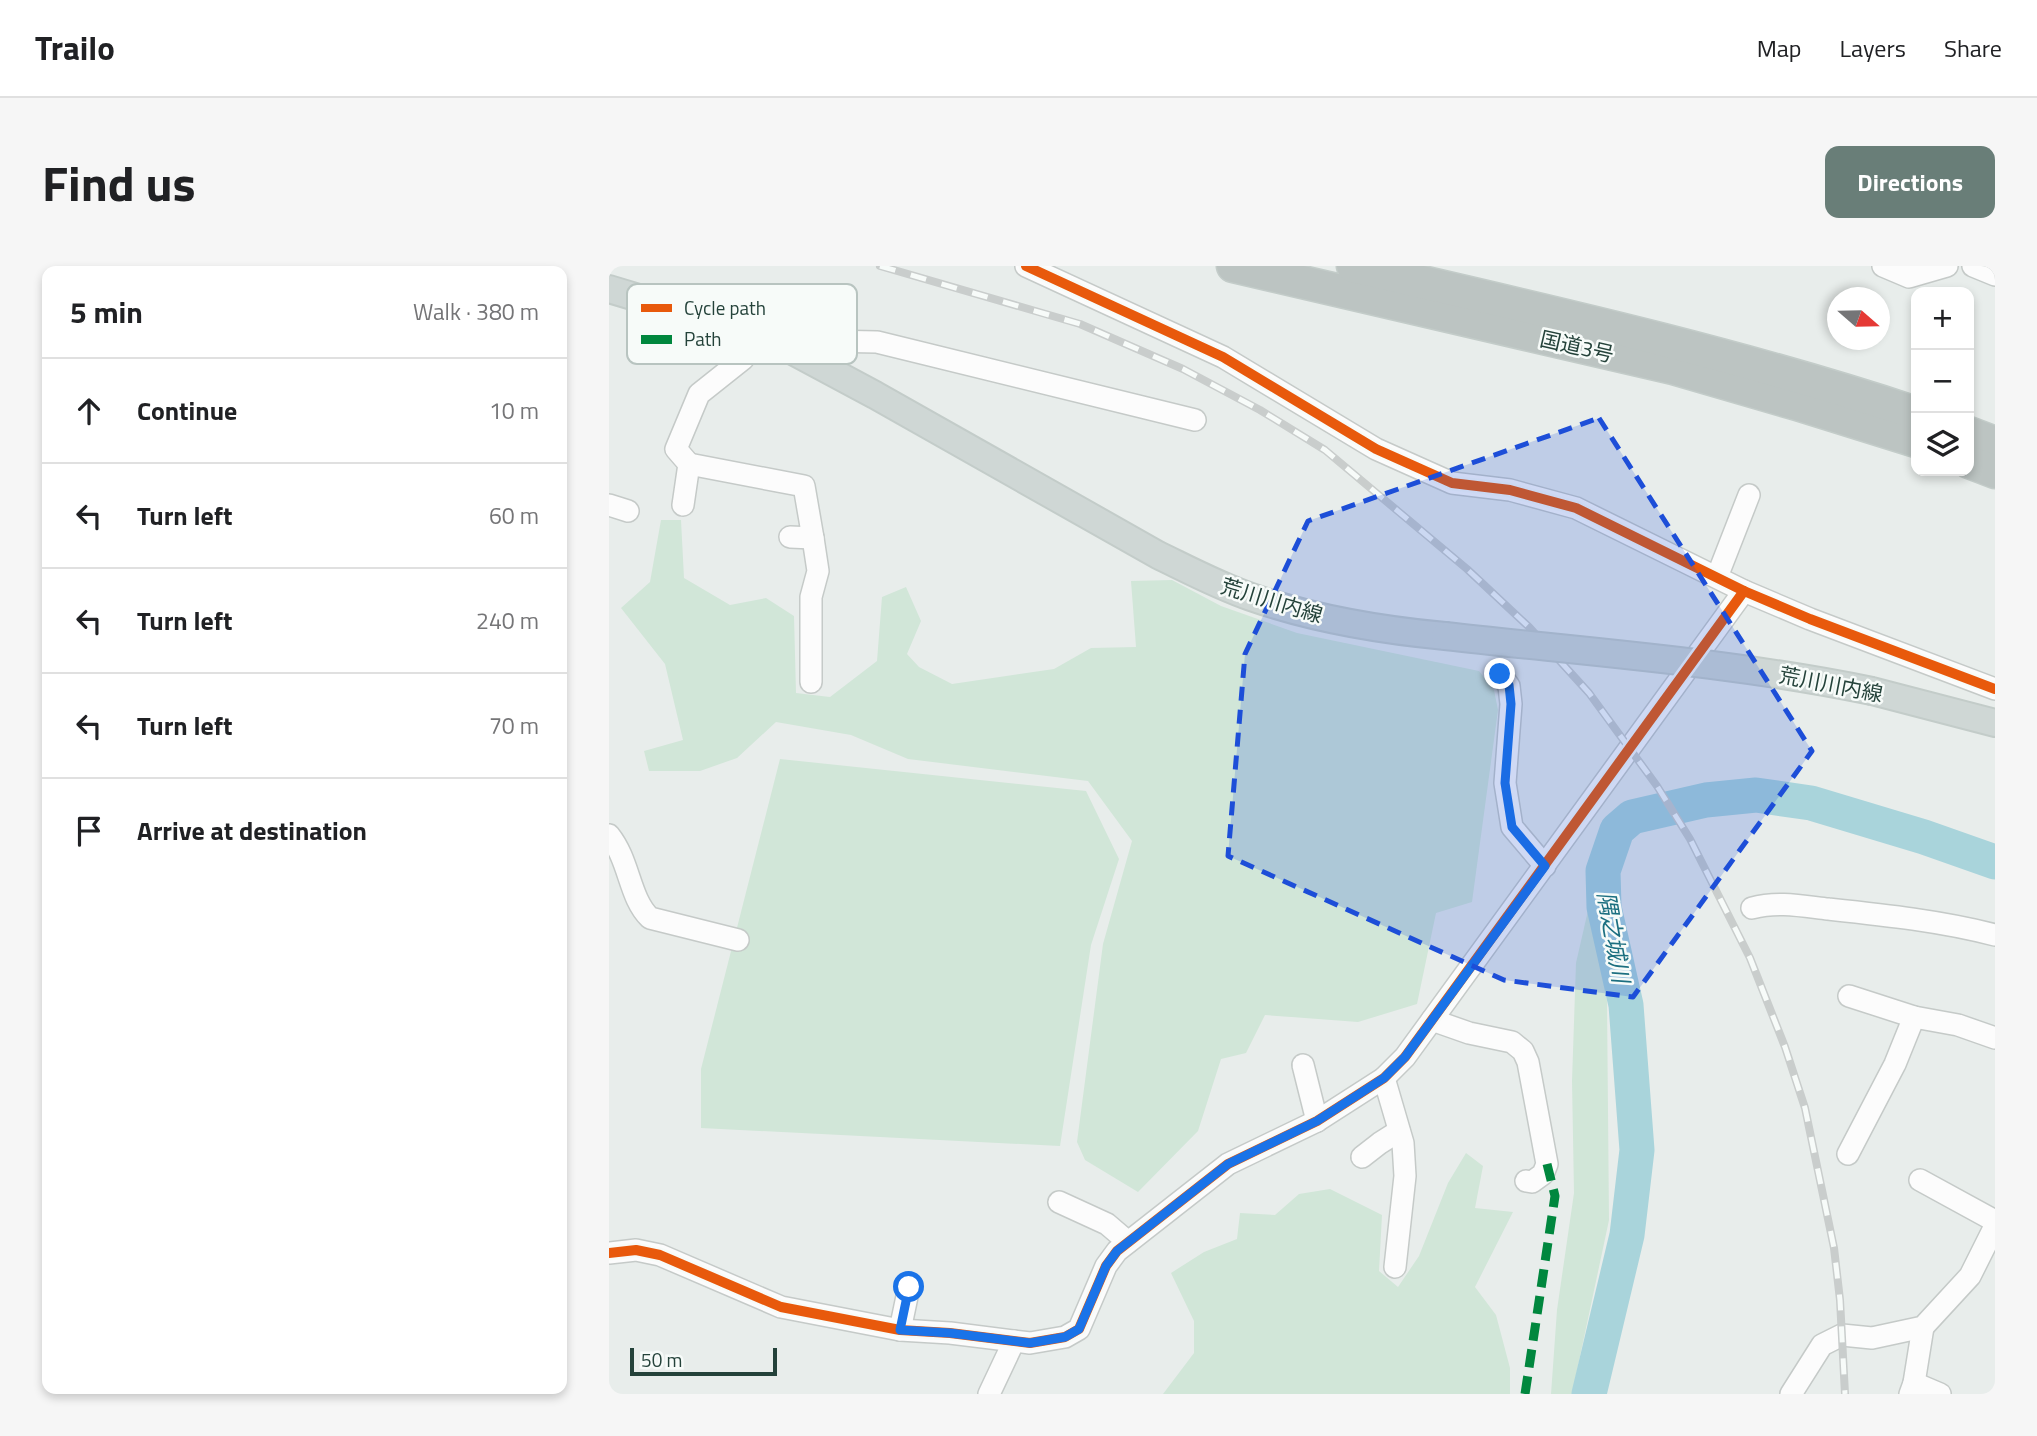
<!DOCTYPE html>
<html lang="en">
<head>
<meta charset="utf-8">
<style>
  :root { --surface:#fff; --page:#f6f6f6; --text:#202124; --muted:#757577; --line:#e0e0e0; --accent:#697e78 }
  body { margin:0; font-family:"Titillium Web","Noto Sans JP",sans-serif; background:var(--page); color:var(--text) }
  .controls { position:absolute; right:21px; top:21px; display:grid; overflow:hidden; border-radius:14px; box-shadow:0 4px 10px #0003 }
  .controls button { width:63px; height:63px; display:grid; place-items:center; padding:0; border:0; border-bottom:2px solid var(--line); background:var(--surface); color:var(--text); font:35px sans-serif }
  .compass { position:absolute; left:1218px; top:21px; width:63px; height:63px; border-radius:50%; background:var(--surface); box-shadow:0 4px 10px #0003; rotate:110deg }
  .scale { position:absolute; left:21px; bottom:18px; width:147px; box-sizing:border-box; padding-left:7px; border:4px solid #24423a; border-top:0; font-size:19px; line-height:24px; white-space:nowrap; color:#24423a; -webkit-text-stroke:5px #f7fbf9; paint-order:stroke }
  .stop { position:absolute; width:21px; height:21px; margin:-16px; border:5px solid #1a73e8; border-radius:50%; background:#fff }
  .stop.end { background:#1a73e8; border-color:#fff; box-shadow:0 2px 7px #0008 }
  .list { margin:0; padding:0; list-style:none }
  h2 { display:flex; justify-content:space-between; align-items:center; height:91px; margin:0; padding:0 28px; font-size:30px }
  h2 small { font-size:23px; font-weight:400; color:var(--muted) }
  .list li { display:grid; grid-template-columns:46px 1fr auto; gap:21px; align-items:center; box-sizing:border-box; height:105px; padding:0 28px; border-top:2px solid var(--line) }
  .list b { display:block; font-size:26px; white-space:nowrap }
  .list em { font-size:23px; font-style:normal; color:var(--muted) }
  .icon { flex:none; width:38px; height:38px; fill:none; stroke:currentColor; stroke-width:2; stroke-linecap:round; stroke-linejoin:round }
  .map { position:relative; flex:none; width:1386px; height:1128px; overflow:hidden; border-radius:14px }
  header { display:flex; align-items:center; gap:42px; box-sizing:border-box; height:98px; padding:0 35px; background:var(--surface); border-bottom:2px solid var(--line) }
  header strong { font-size:33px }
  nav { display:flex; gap:38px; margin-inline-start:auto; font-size:24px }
  .intro { display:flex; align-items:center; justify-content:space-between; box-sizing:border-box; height:168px; padding:0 42px }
  h1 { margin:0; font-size:49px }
  .button { padding:18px 32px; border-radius:14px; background:var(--accent); color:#fff; font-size:24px; font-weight:700 }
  main { display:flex; gap:42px; padding:0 42px }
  aside { flex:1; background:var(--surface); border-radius:14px; box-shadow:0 4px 10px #0003 }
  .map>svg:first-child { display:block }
  .green { fill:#d1e6d8 }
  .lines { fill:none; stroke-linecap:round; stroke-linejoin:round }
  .river { stroke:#a9d4db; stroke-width:35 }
  .minor-casing { stroke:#c5cac8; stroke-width:24 }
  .major-casing { stroke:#c3ccc9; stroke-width:30 }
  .highway-casing { stroke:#c3ccc9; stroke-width:35 }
  .minor { stroke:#fcfcfc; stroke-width:21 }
  .major { stroke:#cfd7d5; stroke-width:26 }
  .highway { stroke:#bcc4c2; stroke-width:32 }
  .rail-casing { stroke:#c9cdcc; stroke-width:8 }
  .rail { stroke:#f7fbf9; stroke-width:5; stroke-dasharray:16; stroke-linecap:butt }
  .major-bridge-casing { stroke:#c3ccc9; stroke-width:30; stroke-linecap:butt }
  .major-bridge { stroke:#cfd7d5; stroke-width:26 }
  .quiet { stroke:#00873e; stroke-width:9; stroke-dasharray:18 9; stroke-linecap:butt }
  .cycleway-casing { stroke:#f7fbf9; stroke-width:15 }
  .cycleway { stroke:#e8590c; stroke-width:10 }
  .route { stroke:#1a73e8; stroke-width:9 }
  .marked { fill:#1d4ed8; fill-opacity:0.2; stroke:#1d4ed8; stroke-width:5; stroke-dasharray:14 9; stroke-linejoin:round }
  .labels { text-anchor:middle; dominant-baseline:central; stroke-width:5; stroke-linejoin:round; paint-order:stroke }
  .street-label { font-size:21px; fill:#24423a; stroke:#f7fbf9 }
  .water-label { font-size:23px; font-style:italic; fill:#1c6f80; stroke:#f7fbf9 }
  .key { fill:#f7fbf9; stroke:#b8c4c0; stroke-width:2 }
  .key-label { font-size:19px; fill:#24423a }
</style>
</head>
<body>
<header>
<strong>Trailo</strong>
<nav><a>Map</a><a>Layers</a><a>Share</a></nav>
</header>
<div class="intro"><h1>Find us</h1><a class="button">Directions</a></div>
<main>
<aside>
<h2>5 min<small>Walk · 380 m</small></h2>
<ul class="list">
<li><svg class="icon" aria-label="ahead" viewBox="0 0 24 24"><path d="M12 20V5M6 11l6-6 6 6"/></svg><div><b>Continue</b></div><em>10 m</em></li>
<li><svg class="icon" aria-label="left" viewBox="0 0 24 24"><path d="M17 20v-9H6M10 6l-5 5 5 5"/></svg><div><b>Turn left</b></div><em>60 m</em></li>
<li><svg class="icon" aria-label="left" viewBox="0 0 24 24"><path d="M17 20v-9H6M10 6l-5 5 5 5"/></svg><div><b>Turn left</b></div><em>240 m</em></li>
<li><svg class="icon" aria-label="left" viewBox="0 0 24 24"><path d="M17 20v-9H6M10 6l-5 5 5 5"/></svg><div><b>Turn left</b></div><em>70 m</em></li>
<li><svg class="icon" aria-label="arrive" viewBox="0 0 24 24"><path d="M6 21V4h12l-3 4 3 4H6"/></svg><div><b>Arrive at destination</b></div></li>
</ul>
</aside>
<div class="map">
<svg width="1386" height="1128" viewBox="0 0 1386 1128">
  <rect width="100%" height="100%" fill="#e8edeb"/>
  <!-- green -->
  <g class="green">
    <polygon points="52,254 72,254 75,312 121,339 157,332 185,350 187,427 221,431 268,395 273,331 297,321 312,355 298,388 310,401 343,418 445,403 482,382 527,381 522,315 563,314 612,340 688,367 870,405 885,424 889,444 863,636 827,647 808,738 749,756 656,749 637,787 612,793 589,865 529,926 476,894 468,876 494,678 523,575 479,515 299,493 242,469 167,456 128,492 91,505 40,505 35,485 74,474 56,398 12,342 41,316"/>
    <polygon points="171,493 477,525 510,593 482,679 451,880 92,862 92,803"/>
    <polygon points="983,627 998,735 1000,954 963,1128 942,1128 948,1044 965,927 963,815 967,697"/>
    <polygon points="857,887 874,900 866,942 904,946 866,1021 887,1049 901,1102 901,1128 554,1128 585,1087 585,1055 562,1007 595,986 628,973 631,947 666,949 690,928 721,923 773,949 770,1005 789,1021 810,990 839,917"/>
  </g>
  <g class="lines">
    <!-- river -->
    <polyline class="river" points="980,1128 1018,969 1028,884 1017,739 995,641 994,605 1008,564 1023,551 1097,534 1147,529 1202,537 1315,571 1386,596"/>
    <defs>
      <g id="minor">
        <polyline points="417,0 614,91 767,183 843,217 901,224 967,242 1135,325 1201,353 1386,423"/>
        <polyline points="1274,0 1300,11 1338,0"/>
        <polyline points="1364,0 1386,9"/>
        <polyline points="182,84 218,75 268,76 586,154"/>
        <polyline points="80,198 195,220 204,272 181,271"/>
        <polyline points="0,239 19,245"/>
        <polyline points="74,239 80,198 67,183 90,128 134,93 152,71"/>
        <polyline points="1108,311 1140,229"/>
        <polyline points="891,408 900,420 902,438 896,517 903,561 936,600"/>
        <polyline points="202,416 202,331 209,305 204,272"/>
        <path d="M0 569C21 595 20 632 41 652L129 674"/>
        <path d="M1143 642C1168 635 1193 640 1219 643 1275 649 1332 655 1386 669"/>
        <polyline points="1240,730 1305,751 1349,759 1386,772"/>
        <polyline points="823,754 860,767 903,776 914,785 919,796 938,898 934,908 923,916 917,915"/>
        <polyline points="694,799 708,855"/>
        <polyline points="775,812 794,877 796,910 786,1001"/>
        <polyline points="1239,888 1286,798 1305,751"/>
        <polyline points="753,891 771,877 790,865"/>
        <polyline points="1311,914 1386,955"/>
        <polyline points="450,936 498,958 519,976"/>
        <polyline points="0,987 27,984 51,989 172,1041 291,1064 341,1067 421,1077 456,1071 470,1063 497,1000 508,985 619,898 708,855 775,812 796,791 1135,325"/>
        <polyline points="291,1064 300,1021"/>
        <polyline points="1305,1117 1331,1128"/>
        <polyline points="380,1128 405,1075"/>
        <polyline points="1182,1128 1213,1079 1233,1069 1263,1072 1314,1061 1361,1010 1386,960"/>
        <polyline points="1301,1128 1305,1117 1314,1061"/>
      </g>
      <g id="major">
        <path d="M0 23 133 63 182 84 266 129 549 289C580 304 610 320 642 331 705 353 771 364 836 370"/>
        <polyline points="1263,425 1386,457"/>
      </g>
      <g id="highway">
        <polyline points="624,0 1064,102 1188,138 1307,175"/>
        <path d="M744 0C933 44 1123 86 1307 147"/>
        <polyline points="1360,167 1386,177"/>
        <polyline points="1360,196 1386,206"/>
      </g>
    </defs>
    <!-- minor casing -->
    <use href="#minor" class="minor-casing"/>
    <!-- major casing -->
    <use href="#major" class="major-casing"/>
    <!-- highway casing -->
    <use href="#highway" class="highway-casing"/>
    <!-- minor -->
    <use href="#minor" class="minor"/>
    <!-- major -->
    <use href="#major" class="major"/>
    <!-- highway -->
    <use href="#highway" class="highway"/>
    <defs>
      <polyline id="rail" points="271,0 471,58 574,103 651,144 716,184 858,303 920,361 980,427 1048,520 1081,573 1141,692 1176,781 1196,842 1225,982 1231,1034 1236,1128"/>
    </defs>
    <!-- rail casing -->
    <use href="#rail" class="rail-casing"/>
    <!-- rail -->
    <use href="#rail" class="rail"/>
    <defs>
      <path id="major-bridge" d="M836 370C979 386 1122 396 1263 425"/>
    </defs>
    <!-- major-bridge casing -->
    <use href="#major-bridge" class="major-bridge-casing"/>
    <!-- major-bridge -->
    <use href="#major-bridge" class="major-bridge"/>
    <!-- quiet -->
    <polyline class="quiet" points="916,1128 946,930 938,898"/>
    <defs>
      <g id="cycleway">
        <polyline points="417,0 614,91 767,183 843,217 901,224 967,242 1135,325 1201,353 1386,423"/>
        <polyline points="0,987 27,984 51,989 172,1041 291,1064 341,1067 421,1077 456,1071 470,1063 497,1000 508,985 619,898 708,855 775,812 796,791 1135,325"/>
      </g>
    </defs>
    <!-- cycleway casing -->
    <use href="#cycleway" class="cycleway-casing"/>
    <!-- cycleway -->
    <use href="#cycleway" class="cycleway"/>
  </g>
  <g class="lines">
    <!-- route -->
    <polyline class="route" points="300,1021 291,1064 341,1067 421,1077 456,1071 470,1063 497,1000 508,985 619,898 708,855 775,812 796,791 936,600 903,561 896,517 902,438 900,419 891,408"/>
  </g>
  <!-- marked area -->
  <path class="marked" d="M990 152 1203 485 1024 731 895 714 619 590 636 388 699 255Z"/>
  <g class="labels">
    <!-- street labels -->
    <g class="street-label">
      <text transform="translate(968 80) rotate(13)">国道3号</text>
      <text transform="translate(663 334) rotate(17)">荒川川内線</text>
      <text transform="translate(1222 418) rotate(11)">荒川川内線</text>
    </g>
    <!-- water labels -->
    <g class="water-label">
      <text transform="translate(1005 671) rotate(80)">隅之城川</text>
    </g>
  </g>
  <!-- legend -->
  <rect x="18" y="18" width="230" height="80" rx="10" class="key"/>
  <rect x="32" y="38" width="31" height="8" fill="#e8590c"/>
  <rect x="32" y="69" width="31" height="9" fill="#00873e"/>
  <g class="key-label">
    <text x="75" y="49">Cycle path</text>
    <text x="75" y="80">Path</text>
  </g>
</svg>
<div class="controls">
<button>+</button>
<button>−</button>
<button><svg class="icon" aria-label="layers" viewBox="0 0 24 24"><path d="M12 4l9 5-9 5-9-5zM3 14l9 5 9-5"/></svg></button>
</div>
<svg class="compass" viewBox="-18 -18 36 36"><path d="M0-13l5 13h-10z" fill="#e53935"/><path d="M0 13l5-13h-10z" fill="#757577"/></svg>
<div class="scale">50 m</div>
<div class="stop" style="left:300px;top:1021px"></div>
<div class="stop end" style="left:891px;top:408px"></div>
</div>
</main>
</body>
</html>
